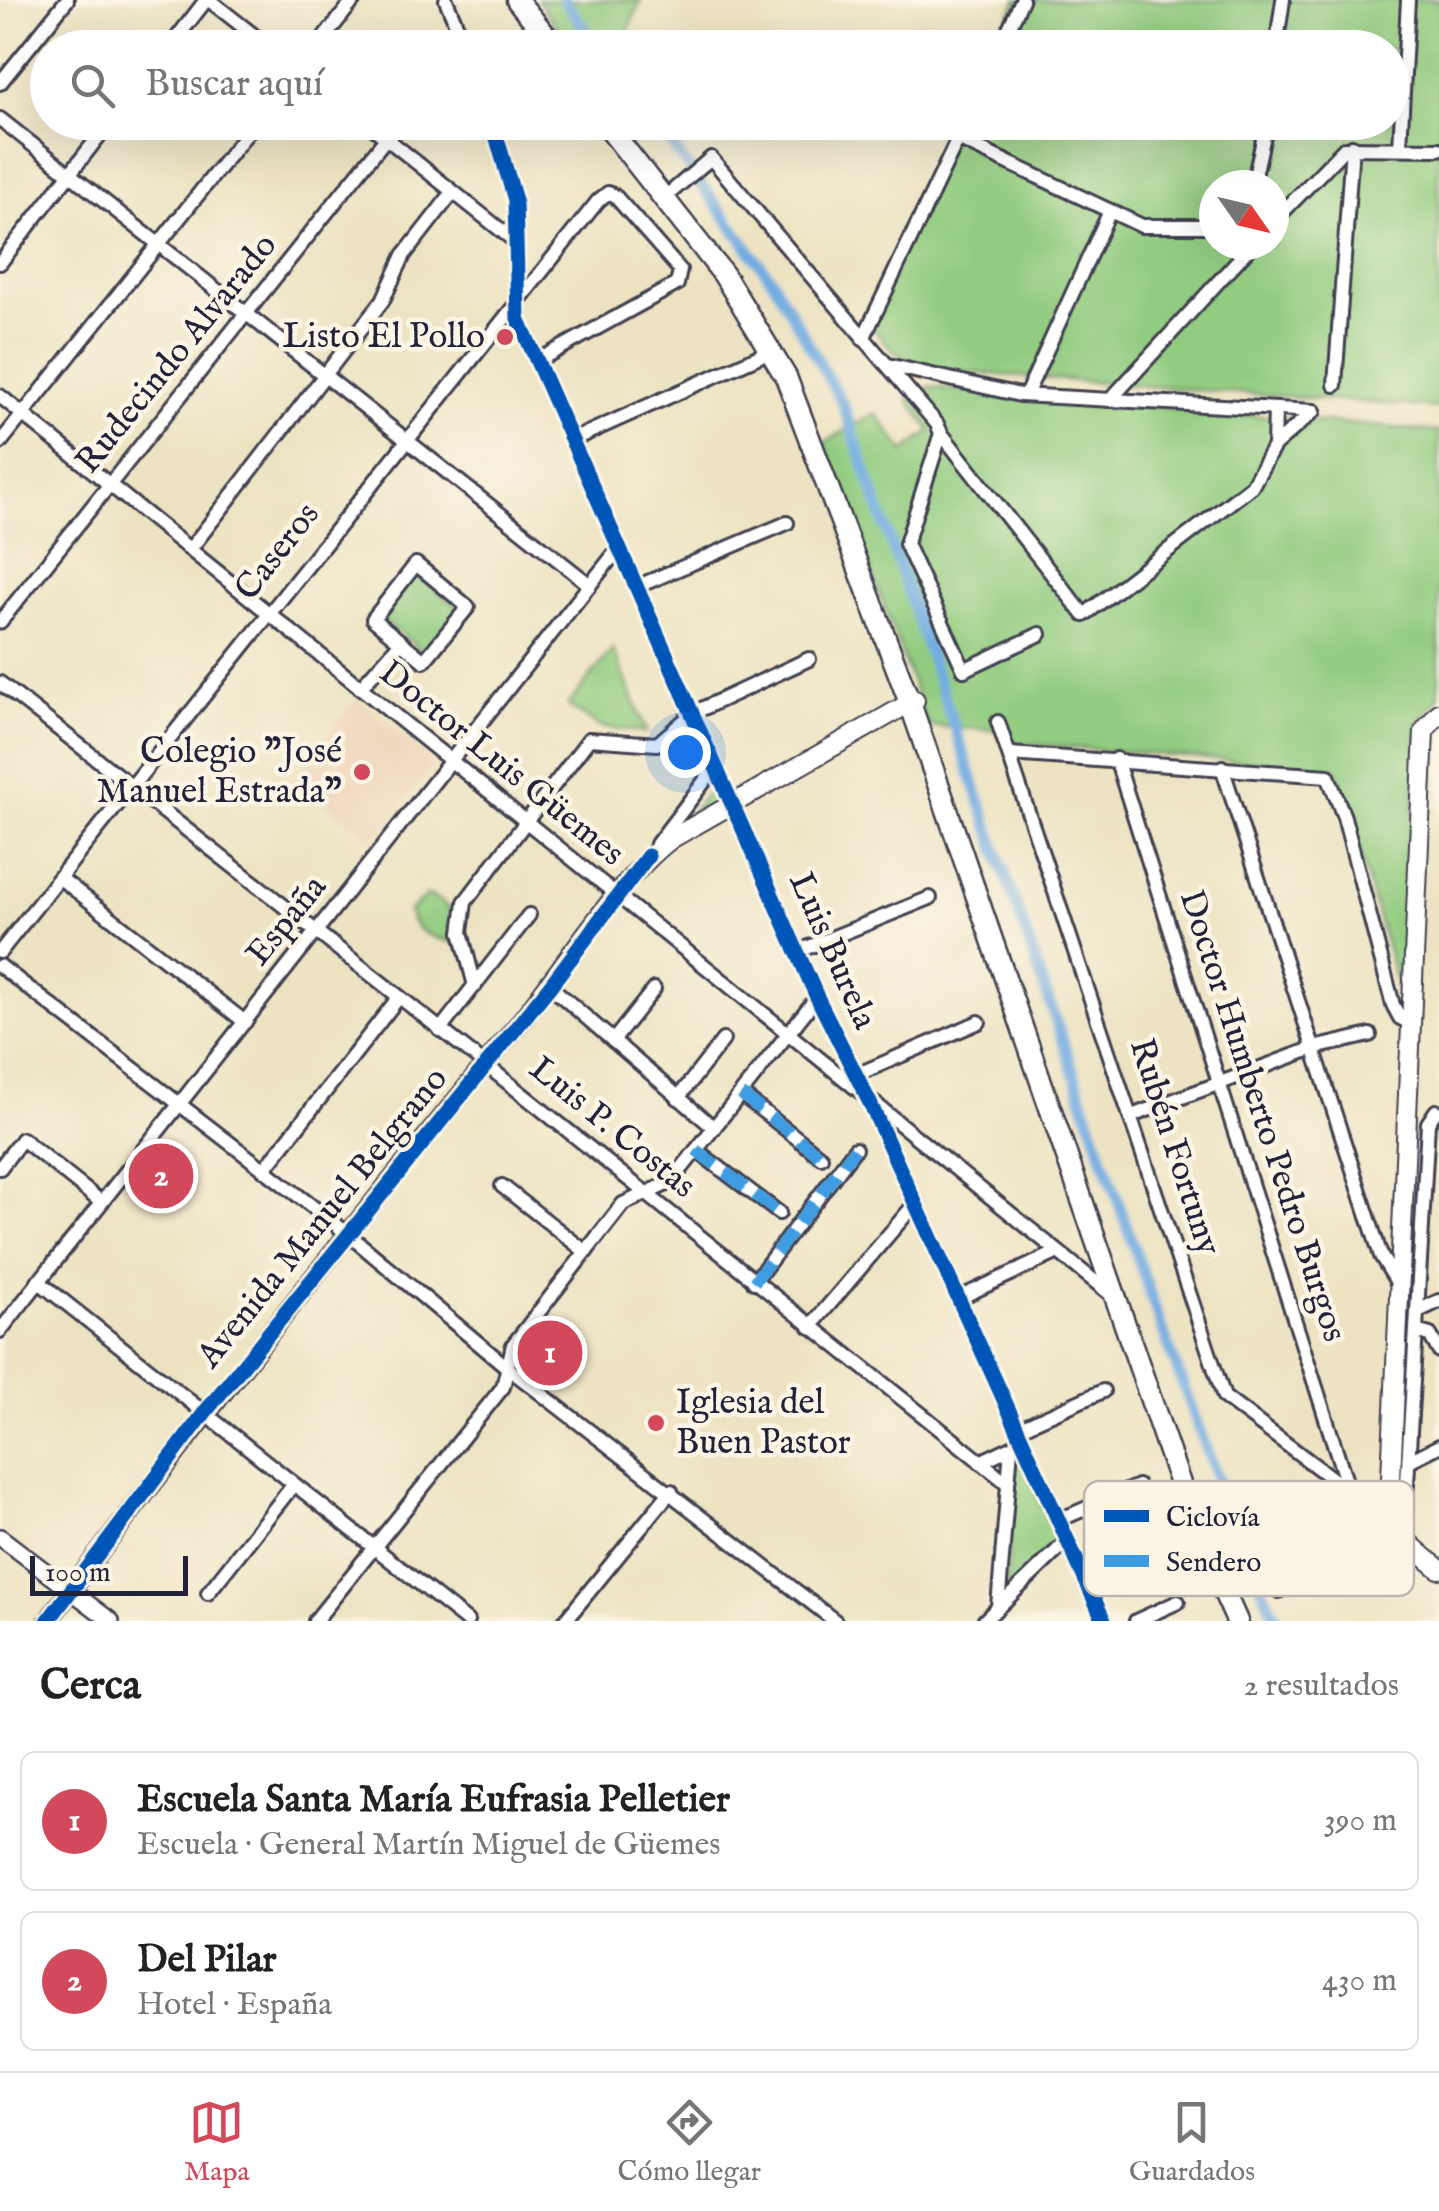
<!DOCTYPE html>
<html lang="es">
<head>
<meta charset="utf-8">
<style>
  :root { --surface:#fff; --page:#f2f2f2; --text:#222; --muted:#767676; --line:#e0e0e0; --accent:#d1495b }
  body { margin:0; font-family:"IM FELL English",serif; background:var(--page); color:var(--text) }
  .compass { position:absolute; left:1199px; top:170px; width:90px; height:90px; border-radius:50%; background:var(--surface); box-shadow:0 10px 40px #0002; rotate:124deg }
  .scale { position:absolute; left:30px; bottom:25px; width:158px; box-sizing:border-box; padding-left:10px; border:5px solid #22223b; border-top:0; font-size:28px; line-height:35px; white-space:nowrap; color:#22223b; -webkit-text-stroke:8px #fcf5e5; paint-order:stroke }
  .you { position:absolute; left:685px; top:752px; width:35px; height:35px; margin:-25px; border:8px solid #fff; border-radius:50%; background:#1a73e8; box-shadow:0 0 0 15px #1a73e833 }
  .badge { display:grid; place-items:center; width:65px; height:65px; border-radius:50%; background:var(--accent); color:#fff; font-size:32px; font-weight:700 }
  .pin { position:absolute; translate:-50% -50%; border:5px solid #fff; box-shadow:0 2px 10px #0006 }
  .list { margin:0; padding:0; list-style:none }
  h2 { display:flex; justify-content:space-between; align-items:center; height:130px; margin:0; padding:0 40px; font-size:42px }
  h2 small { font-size:32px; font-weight:400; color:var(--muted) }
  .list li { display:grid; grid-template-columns:65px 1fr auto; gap:30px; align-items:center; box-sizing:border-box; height:140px; margin:0 20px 20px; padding:0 20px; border:2px solid var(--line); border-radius:15px }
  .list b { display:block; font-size:38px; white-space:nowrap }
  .list p { margin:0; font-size:32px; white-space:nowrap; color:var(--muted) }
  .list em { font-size:32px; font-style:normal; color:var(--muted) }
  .icon { flex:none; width:55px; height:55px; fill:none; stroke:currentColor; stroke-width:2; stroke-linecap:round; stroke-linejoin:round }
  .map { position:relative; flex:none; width:1439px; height:1621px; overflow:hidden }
  .search { position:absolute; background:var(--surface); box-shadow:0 10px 40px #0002; left:30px; right:30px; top:30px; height:110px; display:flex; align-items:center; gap:25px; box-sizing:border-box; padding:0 35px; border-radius:55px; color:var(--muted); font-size:38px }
  .sheet { height:450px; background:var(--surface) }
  nav { display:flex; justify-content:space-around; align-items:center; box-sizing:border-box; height:140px; border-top:2px solid var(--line); background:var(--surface); font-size:28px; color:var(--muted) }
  nav a { display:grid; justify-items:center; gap:5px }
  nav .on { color:var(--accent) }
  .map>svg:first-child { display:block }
  .built { fill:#efd6bb }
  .green { fill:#92cc80; stroke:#5a775e; stroke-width:2.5; fill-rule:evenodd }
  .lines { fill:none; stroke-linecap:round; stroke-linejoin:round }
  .canal { stroke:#72ace2; stroke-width:11 }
  .minor-casing { stroke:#403f4f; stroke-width:18 }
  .tertiary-casing { stroke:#403f4f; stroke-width:20 }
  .secondary-casing { stroke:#403f4f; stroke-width:22 }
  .primary-casing { stroke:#403f4f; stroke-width:25 }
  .minor { stroke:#fff; stroke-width:12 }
  .tertiary { stroke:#fff; stroke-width:15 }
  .secondary { stroke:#fff; stroke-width:18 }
  .primary { stroke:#fff; stroke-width:20 }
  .quiet { stroke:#3c9ce2; stroke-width:12; stroke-dasharray:25 12; stroke-linecap:butt }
  .cycleway-casing { stroke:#fcf5e5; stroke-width:21 }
  .cycleway { stroke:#0057b8; stroke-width:15 }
  .poi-dot { fill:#d1495b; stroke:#fcf5e5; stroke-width:4 }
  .labels { text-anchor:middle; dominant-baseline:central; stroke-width:9; stroke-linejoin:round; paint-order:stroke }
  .poi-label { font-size:35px; fill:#22223b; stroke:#fcf5e5; text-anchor:end }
  .street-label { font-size:35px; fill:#22223b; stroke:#fcf5e5 }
  .key { fill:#fcf5e5; stroke:#bbb6b2; stroke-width:2.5 }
  .key-label { font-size:28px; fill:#22223b }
</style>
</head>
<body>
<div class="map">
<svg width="1439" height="1621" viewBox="0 0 1439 1621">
  <rect width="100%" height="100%" fill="#fcf5e5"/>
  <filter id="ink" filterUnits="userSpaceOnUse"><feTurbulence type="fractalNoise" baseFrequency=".01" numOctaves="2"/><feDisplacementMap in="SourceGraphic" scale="20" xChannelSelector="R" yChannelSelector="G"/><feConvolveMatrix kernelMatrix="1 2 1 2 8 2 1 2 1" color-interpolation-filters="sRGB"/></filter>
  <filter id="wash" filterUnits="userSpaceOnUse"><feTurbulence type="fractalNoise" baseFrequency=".0048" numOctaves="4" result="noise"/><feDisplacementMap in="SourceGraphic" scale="40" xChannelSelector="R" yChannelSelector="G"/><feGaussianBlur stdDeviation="2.25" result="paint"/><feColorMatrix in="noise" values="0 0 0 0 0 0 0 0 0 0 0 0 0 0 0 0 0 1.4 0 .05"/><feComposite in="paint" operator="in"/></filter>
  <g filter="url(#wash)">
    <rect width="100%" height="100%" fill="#ede3c2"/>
    <!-- built -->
    <polygon class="built" points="356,699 430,758 431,767 373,841 293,777"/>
    <!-- green -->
    <g class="green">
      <polygon points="538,0 641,0 626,35 602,47 571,48"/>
      <path d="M1017 0H1439V408L934 370 897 354 866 321 959 123 1392 122V48L995 47ZM1214 185H1274V245H1214Z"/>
      <polygon points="930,387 1439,432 1439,696 1418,725 1404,993 1400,996 1336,769 1003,742 996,730 928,726 824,443 876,413 904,452 931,431 908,399"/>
      <polygon points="416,574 460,608 424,653 381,618"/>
      <polygon points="613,649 647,732 600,727 568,705"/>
      <polygon points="717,780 728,803 679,828"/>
      <path d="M428 895C454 906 455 915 455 943 435 938 413 934 409 911Z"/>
      <polygon points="1020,1453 1057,1540 1006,1593 1014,1458"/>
    </g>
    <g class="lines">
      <!-- canal -->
      <g class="canal">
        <polyline points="564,0 599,48"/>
        <polyline points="655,122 772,280 843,404 1158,1317 1246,1556 1278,1621"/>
      </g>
    </g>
  </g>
  <g filter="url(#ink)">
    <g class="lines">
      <defs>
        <g id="minor">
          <polyline points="209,0 270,48"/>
          <polyline points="446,0 466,48"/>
          <polyline points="169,48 206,0"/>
          <polyline points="316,48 354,0"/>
          <polyline points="1000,48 1022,0"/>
          <polyline points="1276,48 1283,0"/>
          <polyline points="0,83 67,0"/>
          <polyline points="0,119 590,585"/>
          <polyline points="366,122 517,243"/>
          <polyline points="492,122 515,200 518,318 817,997 870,1103 1104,1621"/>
          <polyline points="958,139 1142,226 1214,226"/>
          <polyline points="1400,147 1408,0"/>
          <polyline points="1253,185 1267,122"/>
          <polyline points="664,198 711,158 937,424 941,433 906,544 964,670 1040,634"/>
          <polyline points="1274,221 1345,148 1439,149"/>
          <polyline points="0,263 110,122"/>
          <polyline points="863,339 966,122"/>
          <polyline points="888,365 1020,395 1314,411 1274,446"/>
          <polyline points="1335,385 1352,146"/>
          <polyline points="1026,395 1110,211"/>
          <polyline points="0,396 1114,1297"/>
          <polyline points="1110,400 1252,245"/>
          <polyline points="941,433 1084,615 1252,486 1274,446 1275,409"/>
          <polyline points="574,439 773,350"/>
          <polyline points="0,443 256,122"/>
          <polyline points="191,548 383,300 404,255 453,192"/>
          <polygon points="416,564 468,607 424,661 373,619"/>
          <polyline points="636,587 787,523"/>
          <polyline points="0,622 399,122"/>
          <polyline points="0,683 486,1065 1006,1482"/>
          <polyline points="360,688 401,642"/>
          <polyline points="998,722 1224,1397 1346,1489 1391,1515"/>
          <polyline points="1009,754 1328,776 1344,817 1393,1005 1400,1018 1408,1022"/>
          <polyline points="1116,759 1349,1491"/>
          <polyline points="1222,767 1381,1256 1398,1284"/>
          <polyline points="657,844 716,766"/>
          <polyline points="60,878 245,1022"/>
          <polyline points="799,951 930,898"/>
          <polyline points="0,952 598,201 608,193 615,196 680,270 677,284 537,361"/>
          <polyline points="0,966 348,1234 508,1368 835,1621"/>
          <polyline points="475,986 461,932 465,902 589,739 657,744 693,713 809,659"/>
          <polyline points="550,986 714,1128"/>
          <polyline points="440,1030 529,915"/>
          <polyline points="613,1041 654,989"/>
          <polyline points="856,1075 979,1022"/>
          <polyline points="741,1094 821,1157"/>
          <polyline points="678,1098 723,1040"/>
          <polyline points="1134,1115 1314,1048 1370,1035"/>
          <polyline points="696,1150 779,1213"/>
          <polyline points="0,1168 22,1139 101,1202"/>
          <polyline points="264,1170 399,997"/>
          <polyline points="502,1186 586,1252"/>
          <polyline points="38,1281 467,1621"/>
          <polyline points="754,1282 855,1149"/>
          <polyline points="957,1299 1058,1252"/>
          <polyline points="1418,1311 1439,1301"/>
          <polyline points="810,1327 914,1205"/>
          <polyline points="0,1331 619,548"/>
          <polyline points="1416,1331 1430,1335 1439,1351"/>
          <polyline points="1018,1429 1103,1391"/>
          <polyline points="1409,1461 1439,1446"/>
          <polyline points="980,1462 1014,1446"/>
          <polyline points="1059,1520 1138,1486"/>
          <polyline points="1404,1535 1428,1123 1436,1111"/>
          <polyline points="1279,1591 1360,1498"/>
          <polyline points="208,1593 294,1484"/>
          <polyline points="998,1607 1011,1448"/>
          <polyline points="315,1621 503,1387 513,1345 623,1204 671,1182 817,997"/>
          <polyline points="565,1621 671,1491"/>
          <polyline points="984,1621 1067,1541"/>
          <polyline points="1136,1621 1178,1602"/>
        </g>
        <polyline id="tertiary" points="0,1537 111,1621"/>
        <g id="secondary">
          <path d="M1439 713 1424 731 1391 1478C1392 1532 1399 1536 1439 1569"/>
          <path d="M48 1621C198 1420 354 1225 513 1031 559 976 617 880 671 839L915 700"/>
        </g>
        <g id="primary">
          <polyline points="517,0 556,48"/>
          <polyline points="604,122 724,275 786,377 910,703 1196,1530 1237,1621"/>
        </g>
      </defs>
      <!-- minor casing -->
      <use href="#minor" class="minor-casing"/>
      <!-- tertiary casing -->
      <use href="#tertiary" class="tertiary-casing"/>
      <!-- secondary casing -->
      <use href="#secondary" class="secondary-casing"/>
      <!-- primary casing -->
      <use href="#primary" class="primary-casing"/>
      <!-- minor -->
      <use href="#minor" class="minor"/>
      <!-- tertiary -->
      <use href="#tertiary" class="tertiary"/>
      <!-- secondary -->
      <use href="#secondary" class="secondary"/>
      <!-- primary -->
      <use href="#primary" class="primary"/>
      <!-- quiet -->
      <g class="quiet">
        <polyline points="741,1094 821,1157"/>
        <polyline points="696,1150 779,1213"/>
        <polyline points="754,1282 855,1149"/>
      </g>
      <defs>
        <g id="cycleway">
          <polyline points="492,122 515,200 518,318 817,997 870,1103 1104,1621"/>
          <polyline points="48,1621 206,1411 550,986 648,856"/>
        </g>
      </defs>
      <!-- cycleway casing -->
      <use href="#cycleway" class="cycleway-casing"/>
      <!-- cycleway -->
      <use href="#cycleway" class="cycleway"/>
    </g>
  </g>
  <!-- markers -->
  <g class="poi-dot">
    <circle cx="505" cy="337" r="10"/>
    <circle cx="362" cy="772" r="10"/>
    <circle cx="656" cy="1423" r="10"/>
  </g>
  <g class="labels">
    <!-- poi labels -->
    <g class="poi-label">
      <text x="485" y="337">Listo El Pollo</text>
      <text x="342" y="752">Colegio "José<tspan x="342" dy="40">Manuel Estrada"</tspan></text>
      <text x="676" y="1403" text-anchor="start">Iglesia del<tspan x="676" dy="40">Buen Pastor</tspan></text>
    </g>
    <!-- street labels -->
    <g class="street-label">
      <text transform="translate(177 354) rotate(-51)">Rudecindo Alvarado</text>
      <text transform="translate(278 552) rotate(-52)">Caseros</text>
      <text transform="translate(501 764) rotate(39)">Doctor Luis Güemes</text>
      <text transform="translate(287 921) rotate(-51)">España</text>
      <text transform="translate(832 951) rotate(66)">Luis Burela</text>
      <text transform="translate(1262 1116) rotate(72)">Doctor Humberto Pedro Burgos</text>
      <text transform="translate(612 1128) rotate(39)">Luis P. Costas</text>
      <text transform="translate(1174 1147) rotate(72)">Rubén Fortuny</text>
      <text transform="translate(323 1218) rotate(-51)">Avenida Manuel Belgrano</text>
    </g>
  </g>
  <!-- legend -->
  <rect x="1084" y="1481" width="330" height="115" rx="15" class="key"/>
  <rect x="1104" y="1510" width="45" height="12" fill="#0057b8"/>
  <rect x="1104" y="1555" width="45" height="12" fill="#3c9ce2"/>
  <g class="key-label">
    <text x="1166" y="1526">Ciclovía</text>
    <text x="1166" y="1571">Sendero</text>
  </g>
</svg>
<svg class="compass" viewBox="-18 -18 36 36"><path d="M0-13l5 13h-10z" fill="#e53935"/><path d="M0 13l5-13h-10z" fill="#767676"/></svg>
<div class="scale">100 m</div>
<div class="you"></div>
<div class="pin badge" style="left:550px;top:1353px">1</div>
<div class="pin badge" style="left:161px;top:1176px">2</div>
<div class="search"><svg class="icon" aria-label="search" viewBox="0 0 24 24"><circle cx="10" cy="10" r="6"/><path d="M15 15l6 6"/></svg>Buscar aquí</div>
</div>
<section class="sheet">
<h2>Cerca<small>2 resultados</small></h2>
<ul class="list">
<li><span class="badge">1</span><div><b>Escuela Santa María Eufrasia Pelletier</b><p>Escuela · General Martín Miguel de Güemes</p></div><em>390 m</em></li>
<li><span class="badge">2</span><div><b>Del Pilar</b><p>Hotel · España</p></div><em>430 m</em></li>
</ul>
</section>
<nav>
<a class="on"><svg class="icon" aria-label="map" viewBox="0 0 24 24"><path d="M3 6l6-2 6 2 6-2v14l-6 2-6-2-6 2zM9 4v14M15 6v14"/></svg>Mapa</a>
<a><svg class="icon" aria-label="directions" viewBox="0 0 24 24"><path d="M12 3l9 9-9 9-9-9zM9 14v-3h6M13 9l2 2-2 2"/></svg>Cómo llegar</a>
<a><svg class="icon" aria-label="saved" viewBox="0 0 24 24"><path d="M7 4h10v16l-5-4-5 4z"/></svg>Guardados</a>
</nav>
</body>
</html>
